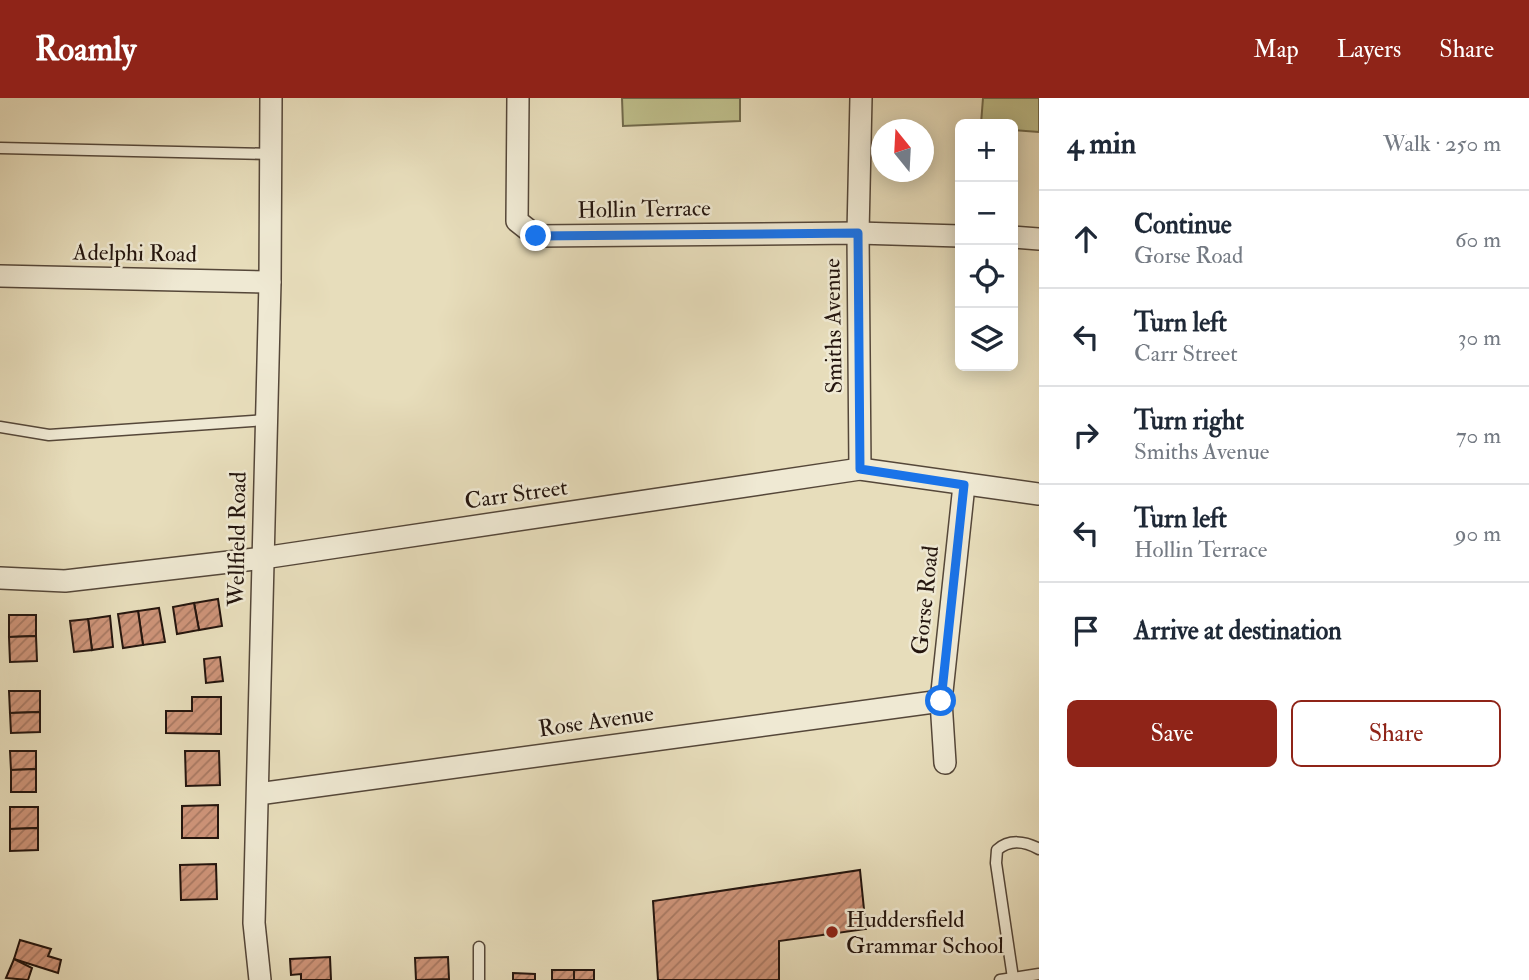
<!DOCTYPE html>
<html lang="en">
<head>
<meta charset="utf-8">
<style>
  :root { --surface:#fff; --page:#f2f2f3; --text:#1f2937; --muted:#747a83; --line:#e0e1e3; --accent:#8f2418 }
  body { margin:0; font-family:"IM FELL Double Pica",serif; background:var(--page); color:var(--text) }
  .controls { position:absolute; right:21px; top:21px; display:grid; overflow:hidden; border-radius:10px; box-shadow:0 4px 18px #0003 }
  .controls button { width:63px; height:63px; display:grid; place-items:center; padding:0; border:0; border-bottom:2px solid var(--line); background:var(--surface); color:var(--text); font:35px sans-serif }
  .compass { position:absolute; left:871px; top:21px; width:63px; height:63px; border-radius:50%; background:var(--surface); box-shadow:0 4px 18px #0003; rotate:342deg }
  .stop { position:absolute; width:21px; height:21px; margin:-16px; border:5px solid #1a73e8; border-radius:50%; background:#fff }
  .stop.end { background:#1a73e8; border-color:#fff; box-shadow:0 2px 7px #0008 }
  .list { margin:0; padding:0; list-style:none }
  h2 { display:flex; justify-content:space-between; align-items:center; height:91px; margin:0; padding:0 28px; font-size:30px }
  h2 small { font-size:23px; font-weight:400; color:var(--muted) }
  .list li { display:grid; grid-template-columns:46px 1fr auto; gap:21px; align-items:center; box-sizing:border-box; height:98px; padding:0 28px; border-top:2px solid var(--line) }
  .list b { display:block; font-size:26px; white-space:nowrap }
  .list p { margin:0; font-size:23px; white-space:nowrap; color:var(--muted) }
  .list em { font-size:23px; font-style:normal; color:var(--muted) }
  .actions { display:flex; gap:14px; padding:21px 28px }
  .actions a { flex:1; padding:16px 0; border:2px solid var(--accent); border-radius:10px; text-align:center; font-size:24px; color:var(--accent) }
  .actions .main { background:var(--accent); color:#fff }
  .icon { flex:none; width:38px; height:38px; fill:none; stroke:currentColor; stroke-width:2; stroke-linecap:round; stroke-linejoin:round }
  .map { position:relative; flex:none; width:1039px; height:882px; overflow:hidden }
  header { display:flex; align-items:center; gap:42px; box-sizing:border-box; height:98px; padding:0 35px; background:var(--accent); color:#fff }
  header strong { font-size:33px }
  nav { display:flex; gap:38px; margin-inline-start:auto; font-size:24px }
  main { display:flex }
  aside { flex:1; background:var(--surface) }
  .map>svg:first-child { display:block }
  .green { fill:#bebe8b; stroke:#716a4c; stroke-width:2 }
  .building { fill:url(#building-hatch); stroke:#24150e; stroke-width:2 }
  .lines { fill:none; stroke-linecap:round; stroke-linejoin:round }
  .service-casing { stroke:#554739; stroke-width:13 }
  .minor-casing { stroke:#554739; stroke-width:24 }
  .service { stroke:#efe9d3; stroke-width:10 }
  .minor { stroke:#efe9d3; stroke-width:21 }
  .route { stroke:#1a73e8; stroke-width:9 }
  .poi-dot { fill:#8f2418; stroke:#efe9d3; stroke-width:2.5 }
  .labels { text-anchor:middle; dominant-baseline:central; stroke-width:5; stroke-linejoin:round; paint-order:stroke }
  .street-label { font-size:23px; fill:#24150e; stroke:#efe9d3 }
  .poi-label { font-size:23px; fill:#24150e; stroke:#efe9d3; text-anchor:start }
</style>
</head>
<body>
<header>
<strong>Roamly</strong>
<nav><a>Map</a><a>Layers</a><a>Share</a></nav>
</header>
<main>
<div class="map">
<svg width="1039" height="882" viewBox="0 0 1039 882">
  <defs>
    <pattern id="building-hatch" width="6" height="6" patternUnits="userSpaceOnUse" patternTransform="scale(1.75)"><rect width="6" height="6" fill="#ce9479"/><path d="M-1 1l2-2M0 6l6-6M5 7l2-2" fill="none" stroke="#a77862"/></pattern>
  </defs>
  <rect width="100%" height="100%" fill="#e7ddbb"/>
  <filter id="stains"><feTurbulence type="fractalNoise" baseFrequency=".00286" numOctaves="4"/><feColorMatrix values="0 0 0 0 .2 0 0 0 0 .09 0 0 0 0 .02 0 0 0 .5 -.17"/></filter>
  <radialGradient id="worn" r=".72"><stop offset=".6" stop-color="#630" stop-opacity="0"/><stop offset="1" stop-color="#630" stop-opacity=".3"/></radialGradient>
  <!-- green -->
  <g class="green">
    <polygon points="622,0 740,0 740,23 623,28"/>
    <polygon points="983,0 1039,0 1039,34 1013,32 1013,26 981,26"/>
  </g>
  <!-- building -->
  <g class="building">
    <polygon points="218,501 222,528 199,532 194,505"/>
    <polygon points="194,505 199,532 177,536 173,509"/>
    <polygon points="159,510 165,544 143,547 138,513"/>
    <polygon points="138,513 143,547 123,550 118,516"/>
    <polygon points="9,517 36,517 36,538 9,539"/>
    <polygon points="110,518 113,549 92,552 88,521"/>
    <polygon points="88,521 92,552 74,554 70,523"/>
    <polygon points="36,538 37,563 10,564 9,539"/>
    <polygon points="220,559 223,583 206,585 204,561"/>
    <polygon points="9,593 40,593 40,614 10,615"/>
    <polygon points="192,599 221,599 221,636 166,635 166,613 192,613"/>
    <polygon points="40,614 40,634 11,635 10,615"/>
    <polygon points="10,653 36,653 36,671 11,672"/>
    <polygon points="185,653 219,653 220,687 186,688"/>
    <polygon points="36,671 36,694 11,694 11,672"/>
    <polygon points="218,707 218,740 182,740 182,708"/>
    <polygon points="10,709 38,709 38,730 10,731"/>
    <polygon points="38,730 38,752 10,753 10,731"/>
    <polygon points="216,766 217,801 181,802 180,767"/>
    <polygon points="860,772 866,831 779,843 779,882 658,882 653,803"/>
    <polygon points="20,842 51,851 48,858 61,862 58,875 14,861"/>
    <polygon points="330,859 331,882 301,882 301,876 291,877 290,861"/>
    <polygon points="448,859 449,881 416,882 415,860"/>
    <polygon points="14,861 32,870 28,882 6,880"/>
    <rect x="552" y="872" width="22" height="10"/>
    <rect x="574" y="872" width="20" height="10"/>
    <polygon points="513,875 535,876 535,882 513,882"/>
  </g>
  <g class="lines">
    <defs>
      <g id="service">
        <polyline points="0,50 271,56"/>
        <polyline points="0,329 49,337 266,322"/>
        <polyline points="479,849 479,882"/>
        <path d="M1013 880 996 765 997 752C1009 741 1025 743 1039 751"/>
        <polyline points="1000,882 1039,876"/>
      </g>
      <g id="minor">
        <polyline points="518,0 517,123 536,138 858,135 960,138"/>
        <polyline points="1013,139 1039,141"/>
        <polyline points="0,178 270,184"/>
        <polyline points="860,371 858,135 861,0"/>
        <polyline points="0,480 65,483 263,460 860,371 1039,396"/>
        <polyline points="945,665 941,603 964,387"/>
        <polyline points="258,696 941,603"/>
        <polyline points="260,882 254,825 270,184 271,0"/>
      </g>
    </defs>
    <!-- service casing -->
    <use href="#service" class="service-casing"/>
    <!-- minor casing -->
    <use href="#minor" class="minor-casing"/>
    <!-- service -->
    <use href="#service" class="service"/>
    <!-- minor -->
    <use href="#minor" class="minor"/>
  </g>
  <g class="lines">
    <!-- route -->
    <polyline class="route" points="536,138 858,135 860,371 964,387 941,603"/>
  </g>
  <!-- markers -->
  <circle class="poi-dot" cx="832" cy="834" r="7"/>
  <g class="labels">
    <!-- street labels -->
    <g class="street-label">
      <text transform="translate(644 111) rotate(-1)">Hollin Terrace</text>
      <text transform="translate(135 155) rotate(1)">Adelphi Road</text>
      <text transform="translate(833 228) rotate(-91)">Smiths Avenue</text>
      <text transform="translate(516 396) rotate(-8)">Carr Street</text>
      <text transform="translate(237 441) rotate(-89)">Wellfield Road</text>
      <text transform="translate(925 502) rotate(-84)">Gorse Road</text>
      <text transform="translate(596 623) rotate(-8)">Rose Avenue</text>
    </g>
    <!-- poi labels -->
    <g class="poi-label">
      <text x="846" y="821">Huddersfield<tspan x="846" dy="26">Grammar School</tspan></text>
    </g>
  </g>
  <rect width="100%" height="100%" filter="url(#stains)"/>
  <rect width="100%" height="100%" fill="url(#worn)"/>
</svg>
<div class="controls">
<button>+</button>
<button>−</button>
<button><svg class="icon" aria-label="locate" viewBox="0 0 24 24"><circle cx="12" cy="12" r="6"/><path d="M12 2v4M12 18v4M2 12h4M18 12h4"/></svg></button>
<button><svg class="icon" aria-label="layers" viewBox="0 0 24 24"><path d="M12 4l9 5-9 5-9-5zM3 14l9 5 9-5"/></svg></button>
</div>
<svg class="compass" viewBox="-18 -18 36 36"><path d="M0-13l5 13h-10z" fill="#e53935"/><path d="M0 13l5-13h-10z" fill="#747a83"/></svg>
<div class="stop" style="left:941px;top:603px"></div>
<div class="stop end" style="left:536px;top:138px"></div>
</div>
<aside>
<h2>4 min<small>Walk · 250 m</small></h2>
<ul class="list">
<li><svg class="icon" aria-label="ahead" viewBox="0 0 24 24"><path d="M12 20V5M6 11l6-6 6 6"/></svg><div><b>Continue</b><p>Gorse Road</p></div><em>60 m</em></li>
<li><svg class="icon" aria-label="left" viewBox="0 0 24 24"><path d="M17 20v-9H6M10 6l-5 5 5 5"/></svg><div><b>Turn left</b><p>Carr Street</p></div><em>30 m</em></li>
<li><svg class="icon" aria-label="right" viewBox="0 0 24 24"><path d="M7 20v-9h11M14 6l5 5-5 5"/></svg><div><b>Turn right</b><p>Smiths Avenue</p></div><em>70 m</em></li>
<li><svg class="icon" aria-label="left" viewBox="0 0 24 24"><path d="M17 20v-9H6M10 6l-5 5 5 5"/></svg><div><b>Turn left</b><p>Hollin Terrace</p></div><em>90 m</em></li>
<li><svg class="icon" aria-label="arrive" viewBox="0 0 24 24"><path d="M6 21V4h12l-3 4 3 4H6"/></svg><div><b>Arrive at destination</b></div></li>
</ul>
<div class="actions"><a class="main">Save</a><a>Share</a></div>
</aside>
</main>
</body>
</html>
